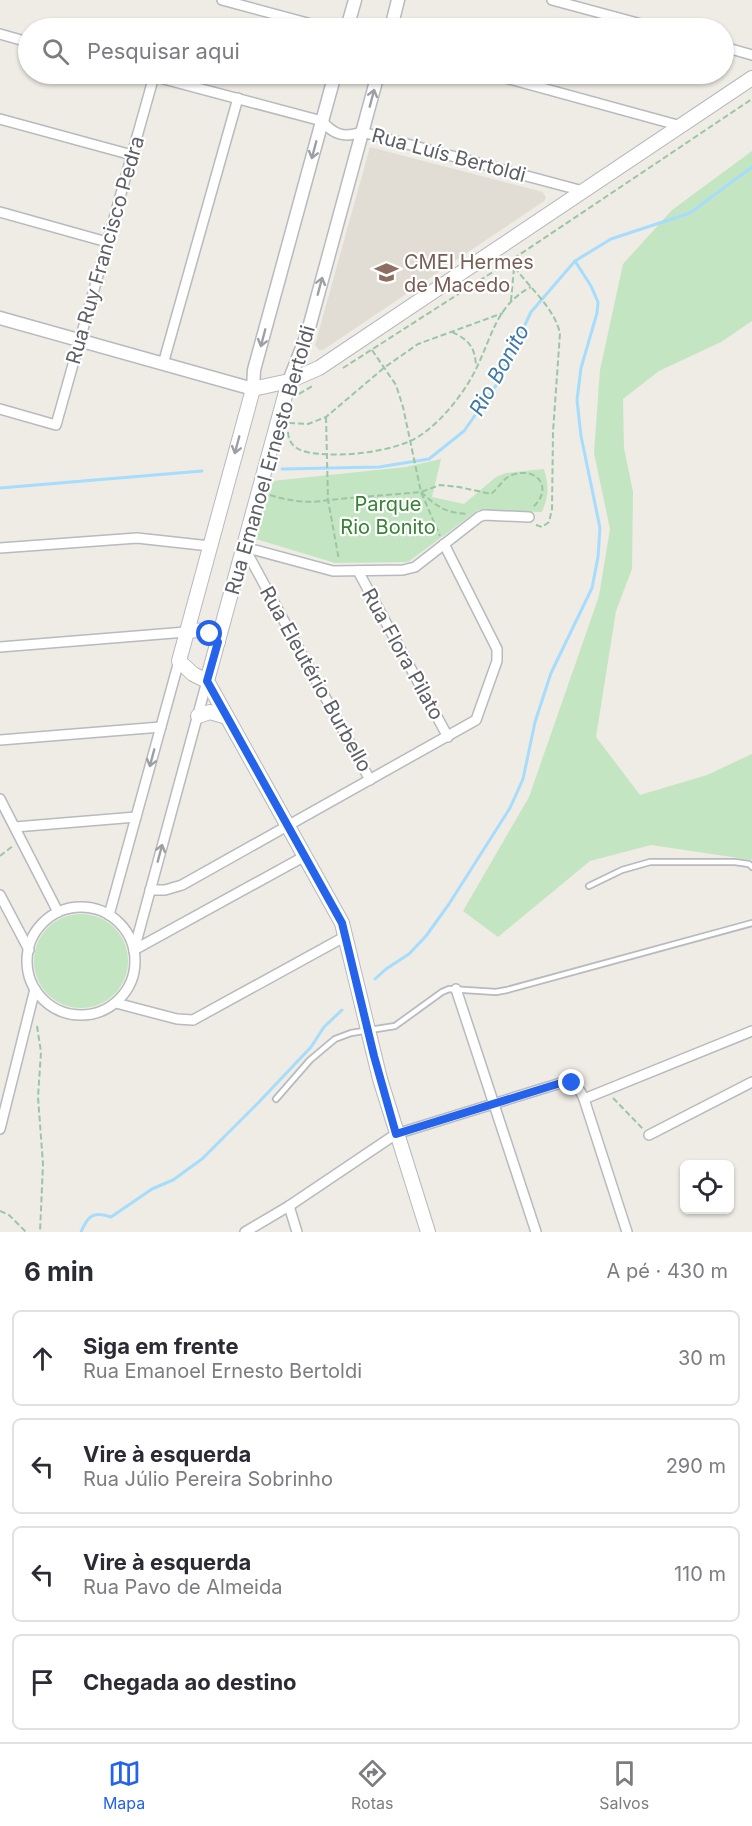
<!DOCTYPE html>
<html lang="pt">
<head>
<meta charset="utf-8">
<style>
  :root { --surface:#fff; --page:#f7f7f7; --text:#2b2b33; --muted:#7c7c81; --line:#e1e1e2; --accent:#2563eb }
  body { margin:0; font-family:Inter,sans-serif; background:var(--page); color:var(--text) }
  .controls { position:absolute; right:18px; bottom:18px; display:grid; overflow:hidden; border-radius:9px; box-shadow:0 2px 4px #0004 }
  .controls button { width:54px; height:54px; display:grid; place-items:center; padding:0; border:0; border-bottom:2px solid var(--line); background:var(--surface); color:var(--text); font:30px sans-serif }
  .stop { position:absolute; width:18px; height:18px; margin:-14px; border:4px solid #2563eb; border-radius:50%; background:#fff }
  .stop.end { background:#2563eb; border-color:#fff; box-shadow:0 2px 6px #0008 }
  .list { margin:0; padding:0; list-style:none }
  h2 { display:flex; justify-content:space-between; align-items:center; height:78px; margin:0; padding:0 24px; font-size:26px }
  h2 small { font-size:20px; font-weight:400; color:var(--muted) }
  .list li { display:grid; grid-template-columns:39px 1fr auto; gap:18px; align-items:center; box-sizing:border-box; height:96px; margin:0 12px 12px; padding:0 12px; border:2px solid var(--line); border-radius:9px }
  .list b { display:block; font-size:22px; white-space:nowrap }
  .list p { margin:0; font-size:20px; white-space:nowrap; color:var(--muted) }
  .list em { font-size:20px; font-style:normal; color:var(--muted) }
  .icon { flex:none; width:33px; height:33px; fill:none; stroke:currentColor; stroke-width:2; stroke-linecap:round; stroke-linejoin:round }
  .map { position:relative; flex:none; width:752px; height:1232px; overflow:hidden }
  .search { position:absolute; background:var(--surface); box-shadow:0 2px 4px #0004; left:18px; right:18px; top:18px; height:66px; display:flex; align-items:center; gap:15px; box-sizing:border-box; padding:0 21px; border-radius:33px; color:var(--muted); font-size:22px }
  .sheet { height:510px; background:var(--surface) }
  nav { display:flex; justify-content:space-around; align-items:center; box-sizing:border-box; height:84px; border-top:2px solid var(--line); background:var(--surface); font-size:16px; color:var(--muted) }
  nav a { display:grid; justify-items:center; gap:3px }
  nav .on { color:var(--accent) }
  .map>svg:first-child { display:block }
  .education { fill:#e1ddd5 }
  .green { fill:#c4e5c1 }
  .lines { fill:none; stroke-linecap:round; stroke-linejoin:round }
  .stream { stroke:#a6dcfd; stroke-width:3 }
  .service-casing { stroke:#b7babe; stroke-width:8 }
  .minor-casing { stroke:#b7babe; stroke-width:12 }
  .tertiary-casing { stroke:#b7babe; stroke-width:15 }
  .secondary-casing { stroke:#b6b9be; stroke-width:16 }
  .path { stroke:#9bc6a5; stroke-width:2; stroke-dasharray:6 3; stroke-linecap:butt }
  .service { stroke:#fff; stroke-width:4.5 }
  .minor { stroke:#fff; stroke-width:9 }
  .tertiary { stroke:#fff; stroke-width:12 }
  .secondary { stroke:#fff; stroke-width:14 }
  .oneway { stroke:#9da0a3 }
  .route { stroke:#2563eb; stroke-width:8 }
  .labels { text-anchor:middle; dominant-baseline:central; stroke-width:4.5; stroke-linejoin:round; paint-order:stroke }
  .street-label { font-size:20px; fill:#5c6065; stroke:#fff }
  .education-label { font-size:20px; fill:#785e54; stroke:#fff; text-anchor:start }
  .park-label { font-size:20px; fill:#378236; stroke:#fff }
  .water-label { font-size:21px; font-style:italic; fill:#4078a7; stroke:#fff }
</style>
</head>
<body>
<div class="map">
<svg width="752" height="1232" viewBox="0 0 752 1232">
  <rect width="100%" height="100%" fill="#eeece4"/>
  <!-- education -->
  <polygon class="education" points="370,147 543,192 546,198 544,201 323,350 319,350 315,345"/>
  <!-- green -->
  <g class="green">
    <polygon points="752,151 752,321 721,342 659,371 623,399 624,448 633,492 632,569 616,611 596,737 640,795 707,775 752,754 752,860 651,845 590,861 498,937 463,911 529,797 599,596 610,529 594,453 600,370 623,264 672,210"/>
    <path d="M441 459 432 497 464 504 496 477 506 473 544 469C549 487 549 494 542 512L478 510 408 562 335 563 256 539 272 481 406 467Z"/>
    <circle cx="81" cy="961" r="47"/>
  </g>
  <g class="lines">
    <!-- stream -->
    <g class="stream">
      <polyline points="282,469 379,467 429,459 464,431 497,384 531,312 575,261 611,239 690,213 752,167"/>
      <polyline points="0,488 202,471"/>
      <polyline points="375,979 386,969 409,954 426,936 449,904 510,808 523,779 535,722 551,673 592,588 598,557 600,528 581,436 577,400 581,368 597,313 598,302 591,286 575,261"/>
      <path d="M81 1232C88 1215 94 1211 111 1217L152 1189 173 1180 202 1159 260 1101 311 1047 324 1027 342 1010"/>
    </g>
    <defs>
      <g id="service">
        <polyline points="589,886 622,870 650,862 735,862 749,864 752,867"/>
        <polyline points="276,1099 310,1060 335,1039 351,1033 395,1026 442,992 449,989 496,992 507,990 752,923"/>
      </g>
      <g id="minor">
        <polyline points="222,0 326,28"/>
        <polyline points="552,0 656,28"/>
        <polyline points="0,34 28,42"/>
        <polyline points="724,47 752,55"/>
        <path d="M145 74 322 121C334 135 344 138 362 132L583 191"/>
        <polyline points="491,74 681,126"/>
        <polyline points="0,119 132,155"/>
        <polyline points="0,212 107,242"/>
        <polyline points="163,364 238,98"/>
        <polyline points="0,409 56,425 154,76"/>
        <polyline points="244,547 333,571 403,570 415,567 479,517 484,515 529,517"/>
        <polyline points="244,547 370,780"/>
        <polyline points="0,548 137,538 210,546"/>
        <polyline points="358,571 448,737"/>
        <polyline points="0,647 186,632"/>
        <polyline points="0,740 161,727"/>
        <polyline points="0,799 58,912"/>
        <polyline points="15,827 136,817"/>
        <polyline points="150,890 165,890 182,885 476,720 497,661 497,649 444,544"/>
        <polyline points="0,895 29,950"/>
        <circle cx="81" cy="961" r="54"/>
        <polyline points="109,915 179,661"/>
        <polyline points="134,950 207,681"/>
        <polyline points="134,950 305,856"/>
        <polyline points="456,989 536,1232"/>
        <polyline points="116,1003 177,1019 193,1020 346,936"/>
        <polyline points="584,1099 627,1232"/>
        <polyline points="0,1129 35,989"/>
        <polyline points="649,1135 752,1082"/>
        <polyline points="289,1206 297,1232"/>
        <path d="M245 1232 289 1206 396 1134 564 1082C575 1083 580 1089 584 1099L752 1031"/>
      </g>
      <g id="tertiary">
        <polyline points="347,28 355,0"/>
        <polyline points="391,28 398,0"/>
        <polyline points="0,318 253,389 254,370 335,74"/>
        <polyline points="289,381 307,335 378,74"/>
      </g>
      <g id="secondary">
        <path d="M186 632C201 628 207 631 218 642"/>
        <polyline points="207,681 193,674 179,661 253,389 289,381 319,368 752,78"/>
        <polyline points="207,681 342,923 380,1079 428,1232"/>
        <polyline points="207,681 289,381"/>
        <polyline points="198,716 210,712 227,717"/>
      </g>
    </defs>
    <!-- service casing -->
    <use href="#service" class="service-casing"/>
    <!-- minor casing -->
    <use href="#minor" class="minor-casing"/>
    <!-- tertiary casing -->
    <use href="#tertiary" class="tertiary-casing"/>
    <!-- secondary casing -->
    <use href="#secondary" class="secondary-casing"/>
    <!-- path -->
    <g class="path">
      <polyline points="511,301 514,268"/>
      <path d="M452 332C469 340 475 347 476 366"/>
      <polyline points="372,350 396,385 403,407 421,492 440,536"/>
      <polyline points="343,368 510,261"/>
      <polyline points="299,394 314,385"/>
      <polyline points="326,417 328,500 339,560"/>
      <polyline points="289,423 308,424 326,417 385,367 418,344 503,313"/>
      <path d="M288 432C289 451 307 453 322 454 350 456 382 452 408 442 435 431 464 394 476 369 492 337 496 305 531 287"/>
      <path d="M421 492C437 507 446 513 468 514"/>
      <path d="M270 495C289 501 309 504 328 500L421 492 440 485 459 487 491 494C499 488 503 478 512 475 537 466 554 488 533 507"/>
      <path d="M536 525 542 527 549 522 552 509 553 432 560 333C553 305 526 285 510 261L752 99"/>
      <polyline points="0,856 14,845"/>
      <polyline points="37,1026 41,1052 38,1097 43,1164 40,1232"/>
      <polyline points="613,1098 643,1129"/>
      <polyline points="0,1211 9,1215 26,1232"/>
    </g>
    <!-- service -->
    <use href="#service" class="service"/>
    <!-- minor -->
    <use href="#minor" class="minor"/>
    <!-- tertiary -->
    <use href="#tertiary" class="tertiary"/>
    <!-- secondary -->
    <use href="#secondary" class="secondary"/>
  </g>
  <!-- one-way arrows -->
  <defs><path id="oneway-shaft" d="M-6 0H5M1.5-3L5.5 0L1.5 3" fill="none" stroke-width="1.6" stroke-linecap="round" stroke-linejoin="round" transform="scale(1.5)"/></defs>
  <g class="oneway">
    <use href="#oneway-shaft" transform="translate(372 98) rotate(-75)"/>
    <use href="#oneway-shaft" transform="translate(314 150) rotate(105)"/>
    <use href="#oneway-shaft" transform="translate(320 286) rotate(-75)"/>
    <use href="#oneway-shaft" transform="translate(263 338) rotate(105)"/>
    <use href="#oneway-shaft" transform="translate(237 445) rotate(105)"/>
    <use href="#oneway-shaft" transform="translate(152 758) rotate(105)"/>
    <use href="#oneway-shaft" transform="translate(160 853) rotate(-75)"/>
  </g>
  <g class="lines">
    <!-- route -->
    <polyline class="route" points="210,634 218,642 207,681 342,923 374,1056 396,1134 564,1082 572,1083"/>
  </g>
  <!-- icons -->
  <defs>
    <symbol id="school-bare" viewBox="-9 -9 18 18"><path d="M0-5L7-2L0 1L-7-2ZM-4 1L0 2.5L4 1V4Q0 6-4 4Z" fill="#8d6e63" stroke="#fff" stroke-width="2.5" paint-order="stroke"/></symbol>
  </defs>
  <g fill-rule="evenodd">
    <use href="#school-bare" x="370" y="256" width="33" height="33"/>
  </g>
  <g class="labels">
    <!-- street labels -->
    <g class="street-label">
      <text transform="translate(449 155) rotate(15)">Rua Luís Bertoldi</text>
      <text transform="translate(105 250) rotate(-74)">Rua Ruy Francisco Pedra</text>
      <text transform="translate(270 460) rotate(-74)">Rua Emanoel Ernesto Bertoldi</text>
      <text transform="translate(403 654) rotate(61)">Rua Flora Pilato</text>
      <text transform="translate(316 679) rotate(61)">Rua Eleutério Burbello</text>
    </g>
    <!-- education labels -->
    <g class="education-label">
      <text x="404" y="262">CMEI Hermes<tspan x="404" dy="23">de Macedo</tspan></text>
    </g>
    <!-- park labels -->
    <g class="park-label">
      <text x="388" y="504">Parque<tspan x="388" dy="23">Rio Bonito</tspan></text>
    </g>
    <!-- water labels -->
    <g class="water-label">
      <text transform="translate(499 370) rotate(-61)">Rio Bonito</text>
    </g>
  </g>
</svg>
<div class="controls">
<button><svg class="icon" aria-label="locate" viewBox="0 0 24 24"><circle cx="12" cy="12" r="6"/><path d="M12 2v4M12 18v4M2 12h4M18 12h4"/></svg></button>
</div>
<div class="stop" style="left:210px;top:634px"></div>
<div class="stop end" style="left:572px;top:1083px"></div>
<div class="search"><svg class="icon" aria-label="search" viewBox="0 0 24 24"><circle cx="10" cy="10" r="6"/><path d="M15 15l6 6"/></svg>Pesquisar aqui</div>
</div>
<section class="sheet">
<h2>6 min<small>A pé · 430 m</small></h2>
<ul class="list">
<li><svg class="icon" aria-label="ahead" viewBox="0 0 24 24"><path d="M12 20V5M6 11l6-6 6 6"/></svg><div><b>Siga em frente</b><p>Rua Emanoel Ernesto Bertoldi</p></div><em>30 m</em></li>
<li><svg class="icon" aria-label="left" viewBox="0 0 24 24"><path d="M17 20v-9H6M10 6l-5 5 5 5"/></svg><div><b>Vire à esquerda</b><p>Rua Júlio Pereira Sobrinho</p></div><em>290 m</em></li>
<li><svg class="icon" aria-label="left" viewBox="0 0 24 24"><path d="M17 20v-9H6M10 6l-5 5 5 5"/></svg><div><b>Vire à esquerda</b><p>Rua Pavo de Almeida</p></div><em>110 m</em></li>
<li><svg class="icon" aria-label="arrive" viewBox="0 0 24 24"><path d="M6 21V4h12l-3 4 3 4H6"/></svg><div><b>Chegada ao destino</b></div></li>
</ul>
</section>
<nav>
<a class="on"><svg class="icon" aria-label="map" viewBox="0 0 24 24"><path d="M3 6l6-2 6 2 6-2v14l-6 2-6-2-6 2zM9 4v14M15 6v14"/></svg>Mapa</a>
<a><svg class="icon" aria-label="directions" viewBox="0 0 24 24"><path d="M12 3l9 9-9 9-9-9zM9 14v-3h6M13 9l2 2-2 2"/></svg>Rotas</a>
<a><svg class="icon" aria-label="saved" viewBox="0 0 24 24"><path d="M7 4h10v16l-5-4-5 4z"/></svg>Salvos</a>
</nav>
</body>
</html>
